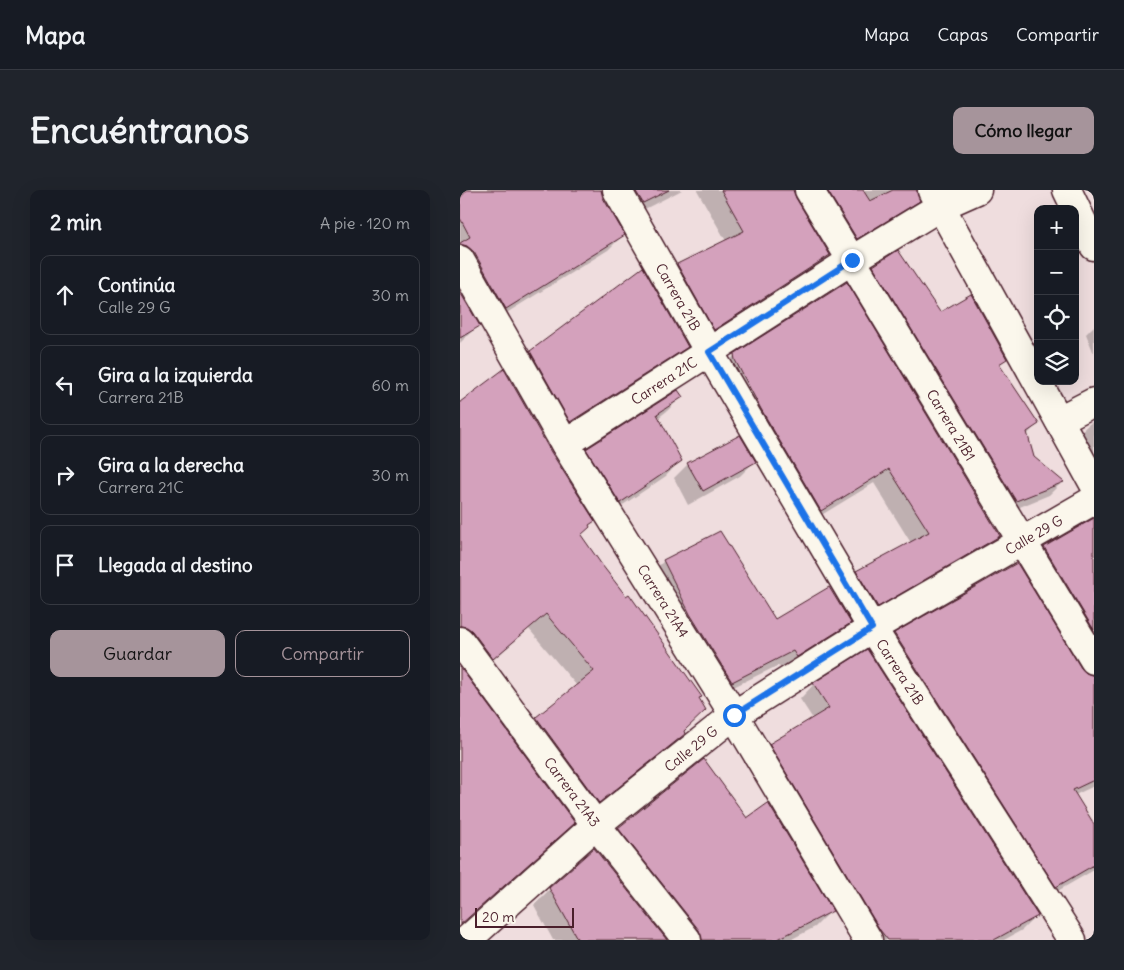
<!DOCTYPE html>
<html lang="es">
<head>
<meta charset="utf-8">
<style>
  :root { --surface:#171b24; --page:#20242c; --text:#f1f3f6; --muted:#9ea1a6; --line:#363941; --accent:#a6949b }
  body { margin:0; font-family:Delius,sans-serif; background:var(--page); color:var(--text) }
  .controls { position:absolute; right:15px; top:15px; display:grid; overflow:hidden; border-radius:10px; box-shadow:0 5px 20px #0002 }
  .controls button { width:45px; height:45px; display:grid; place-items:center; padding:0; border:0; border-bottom:1px solid var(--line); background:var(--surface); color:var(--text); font:25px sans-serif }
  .scale { position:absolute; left:15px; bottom:12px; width:99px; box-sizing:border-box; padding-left:5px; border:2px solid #4a1f2b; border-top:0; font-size:14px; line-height:18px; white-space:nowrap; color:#4a1f2b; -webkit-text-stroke:4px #fbf7ec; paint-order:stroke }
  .stop { position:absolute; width:15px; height:15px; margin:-11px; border:4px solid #1a73e8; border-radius:50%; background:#fff }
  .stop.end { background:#1a73e8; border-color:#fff; box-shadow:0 1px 5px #0008 }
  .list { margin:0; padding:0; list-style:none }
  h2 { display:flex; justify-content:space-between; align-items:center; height:65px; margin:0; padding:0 20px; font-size:21px }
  h2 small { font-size:16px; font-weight:400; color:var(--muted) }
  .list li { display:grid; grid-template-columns:32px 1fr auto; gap:15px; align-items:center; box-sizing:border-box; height:80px; margin:0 10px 10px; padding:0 10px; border:1px solid var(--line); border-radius:10px }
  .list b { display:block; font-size:19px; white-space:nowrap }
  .list p { margin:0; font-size:16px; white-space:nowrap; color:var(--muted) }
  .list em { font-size:16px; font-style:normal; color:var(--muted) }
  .actions { display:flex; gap:10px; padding:15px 20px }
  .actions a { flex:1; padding:11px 0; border:1px solid var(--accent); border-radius:10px; text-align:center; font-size:18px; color:var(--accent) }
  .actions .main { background:var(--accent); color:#111 }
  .icon { flex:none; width:28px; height:28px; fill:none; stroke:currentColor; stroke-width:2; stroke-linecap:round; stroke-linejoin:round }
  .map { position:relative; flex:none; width:634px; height:750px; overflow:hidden; border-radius:10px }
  header { display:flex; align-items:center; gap:30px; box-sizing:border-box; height:70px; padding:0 25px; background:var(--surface); border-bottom:1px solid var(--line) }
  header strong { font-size:24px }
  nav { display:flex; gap:28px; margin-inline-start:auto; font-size:18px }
  .intro { display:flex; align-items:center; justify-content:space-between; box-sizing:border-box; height:120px; padding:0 30px }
  h1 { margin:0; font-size:35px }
  .button { padding:12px 22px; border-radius:10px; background:var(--accent); color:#111; font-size:18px; font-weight:700 }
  main { display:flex; gap:30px; padding:0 30px }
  aside { flex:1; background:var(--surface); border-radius:10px; box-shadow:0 5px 20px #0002 }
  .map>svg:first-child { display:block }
  .shadow { fill:#0003 }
  .building { fill:#d4a1bc; stroke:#4a1f2b }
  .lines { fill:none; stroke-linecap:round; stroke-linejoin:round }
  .street-casing { stroke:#4a1f2b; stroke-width:31 }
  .street { stroke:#fbf7ec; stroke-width:28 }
  .route { stroke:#1a73e8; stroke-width:6 }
  .labels { text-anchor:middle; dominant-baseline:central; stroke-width:4; stroke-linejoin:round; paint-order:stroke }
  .street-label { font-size:14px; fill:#4a1f2b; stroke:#fbf7ec }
</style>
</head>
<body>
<header>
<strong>Mapa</strong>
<nav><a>Mapa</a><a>Capas</a><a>Compartir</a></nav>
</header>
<div class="intro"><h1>Encuéntranos</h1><a class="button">Cómo llegar</a></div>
<main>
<aside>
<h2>2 min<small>A pie · 120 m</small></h2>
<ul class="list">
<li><svg class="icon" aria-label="ahead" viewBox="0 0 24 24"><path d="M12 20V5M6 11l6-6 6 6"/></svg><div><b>Continúa</b><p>Calle 29 G</p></div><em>30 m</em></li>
<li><svg class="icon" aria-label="left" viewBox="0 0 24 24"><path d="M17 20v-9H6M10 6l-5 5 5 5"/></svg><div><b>Gira a la izquierda</b><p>Carrera 21B</p></div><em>60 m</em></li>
<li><svg class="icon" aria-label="right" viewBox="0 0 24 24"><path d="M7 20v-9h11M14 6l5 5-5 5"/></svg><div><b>Gira a la derecha</b><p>Carrera 21C</p></div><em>30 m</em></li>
<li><svg class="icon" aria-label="arrive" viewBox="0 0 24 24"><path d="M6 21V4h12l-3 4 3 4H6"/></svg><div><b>Llegada al destino</b></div></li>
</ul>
<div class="actions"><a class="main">Guardar</a><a>Compartir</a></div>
</aside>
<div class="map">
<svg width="634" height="750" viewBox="0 0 634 750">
  <rect width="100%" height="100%" fill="#efddde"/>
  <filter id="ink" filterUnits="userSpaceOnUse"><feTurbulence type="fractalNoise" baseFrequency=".02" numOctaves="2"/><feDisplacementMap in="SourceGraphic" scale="10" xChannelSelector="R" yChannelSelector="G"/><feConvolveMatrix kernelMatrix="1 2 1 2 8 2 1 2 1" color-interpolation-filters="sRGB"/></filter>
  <g filter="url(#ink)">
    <!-- shadow -->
    <g class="shadow">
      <polygon points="8,0 140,0 142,8 163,45 148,60 32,132 0,75 0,8"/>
      <polygon points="144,0 222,0 167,28"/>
      <polygon points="237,0 332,0 334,8 369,65 354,80 239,154 202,90 218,75 266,51"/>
      <polygon points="336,0 455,0 458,10 443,26 381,63"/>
      <polygon points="414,76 546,169 538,176 577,234 567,245 573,268 602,292 589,305 543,324 401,90"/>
      <polygon points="0,115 17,136 0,153"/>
      <polygon points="634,136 634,164 626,144"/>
      <polygon points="226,156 210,173 94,247 55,177 72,161"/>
      <polygon points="275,165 539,346 524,361 402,431 382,397 397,382 451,353 414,293 345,335 260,180"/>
      <polygon points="221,207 207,221 198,228 220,271 206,286 145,327 113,274 127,260"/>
      <polygon points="0,214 128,336 120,346 238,508 222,542 224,544 208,559 123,627 61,544 77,528 117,496 69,439 17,484 0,461"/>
      <polygon points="634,231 634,287 615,247 629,234"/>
      <polygon points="294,272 280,286 228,315 214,288 228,274"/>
      <polygon points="634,329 634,478 570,372 585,358"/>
      <polygon points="204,371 315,431 389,433 375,447 322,480 319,475 257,505 189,385"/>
      <polygon points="556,374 620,479 626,485 634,487 634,596 615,605 634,636 634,680 582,710 420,459 435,444"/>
      <polygon points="0,479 98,648 0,735"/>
      <polygon points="354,494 576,726 562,740 544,750 403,750 296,569 310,555 353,529 340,509"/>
      <polygon points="287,630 371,721 355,737 330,750 218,750 143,655 159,638"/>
      <polygon points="90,699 206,750 93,750 74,715"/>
    </g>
    <!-- building -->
    <g class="building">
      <polygon points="7,0 141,0 143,8 165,45 46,119 14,62 7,56 0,54 0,53 10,47 0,28 0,8"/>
      <polygon points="175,0 209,0 183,13"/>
      <polygon points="261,0 333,0 336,8 370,65 254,140 217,74 284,41"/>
      <polygon points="367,0 403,0 410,11 433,0 457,0 460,11 397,49"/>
      <polygon points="438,60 480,122 511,104 547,169 539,174 579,234 567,242 574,267 604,292 556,311 413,76"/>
      <polygon points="183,77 228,157 110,232 70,161"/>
      <polygon points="387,92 540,346 418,417 396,381 469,342 429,279 361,321 301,219 275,170 274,164"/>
      <polygon points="0,102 20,136 0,148"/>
      <polygon points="44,179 91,262 135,331 129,335 130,337 121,345 142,375 166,406 169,404 242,507 239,508 246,520 224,541 225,544 139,613 76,527 134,481 86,424 33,469 12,441 7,437 0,436 0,212"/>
      <polygon points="218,200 223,207 197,224 222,271 160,313 126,259"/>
      <polygon points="280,245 296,272 243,301 227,273"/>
      <polygon points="634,328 634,440 584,357"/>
      <polygon points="260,341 315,429 369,397 391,433 337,467 333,461 272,492 230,424 203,370"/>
      <polygon points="557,373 621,478 626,483 634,486 634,590 613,600 634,634 634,675 596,697 434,443"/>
      <polygon points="407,459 578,726 534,750 428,750 420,740 309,554 369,518 353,493"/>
      <polygon points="0,477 115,633 0,735"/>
      <polygon points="244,569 287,628 308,613 373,721 316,750 242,750 239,740 158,638"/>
      <polygon points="134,658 207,750 118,750 89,698"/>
    </g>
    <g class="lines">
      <defs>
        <g id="street">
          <polyline points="157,0 249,162 412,438 612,750"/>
          <polyline points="349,0 634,470"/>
          <polyline points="607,0 634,56"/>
          <polyline points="472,1 634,294"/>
          <polyline points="0,70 105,254 274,525 408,750"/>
          <polyline points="599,230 634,212"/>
          <polyline points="105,254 392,70 481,16 517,0"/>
          <polyline points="0,451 136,635 227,750"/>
          <polyline points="7,750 136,635 274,525 412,438 634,310"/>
        </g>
      </defs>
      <!-- street casing -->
      <use href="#street" class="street-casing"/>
      <!-- street -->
      <use href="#street" class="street"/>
    </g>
  </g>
  <g class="lines" filter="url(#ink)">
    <!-- route -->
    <polyline class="route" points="274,525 412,438 249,162 392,70"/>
  </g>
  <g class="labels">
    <!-- street labels -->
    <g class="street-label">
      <text transform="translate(218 107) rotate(60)">Carrera 21B</text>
      <text transform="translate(204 191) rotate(-33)">Carrera 21C</text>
      <text transform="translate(491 235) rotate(59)">Carrera 21B1</text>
      <text transform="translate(574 345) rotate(-30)">Calle 29 G</text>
      <text transform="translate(203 411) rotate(58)">Carrera 21A4</text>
      <text transform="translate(440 482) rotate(57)">Carrera 21B</text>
      <text transform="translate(231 559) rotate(-39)">Calle 29 G</text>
      <text transform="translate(112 602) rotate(53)">Carrera 21A3</text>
    </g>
  </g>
</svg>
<div class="controls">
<button>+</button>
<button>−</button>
<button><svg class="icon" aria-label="locate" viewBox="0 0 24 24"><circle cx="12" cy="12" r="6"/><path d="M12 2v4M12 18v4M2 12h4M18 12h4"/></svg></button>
<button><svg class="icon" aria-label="layers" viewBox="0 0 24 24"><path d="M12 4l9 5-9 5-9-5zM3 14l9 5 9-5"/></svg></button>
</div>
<div class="scale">20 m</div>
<div class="stop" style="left:274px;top:525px"></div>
<div class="stop end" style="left:392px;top:70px"></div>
</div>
</main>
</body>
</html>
